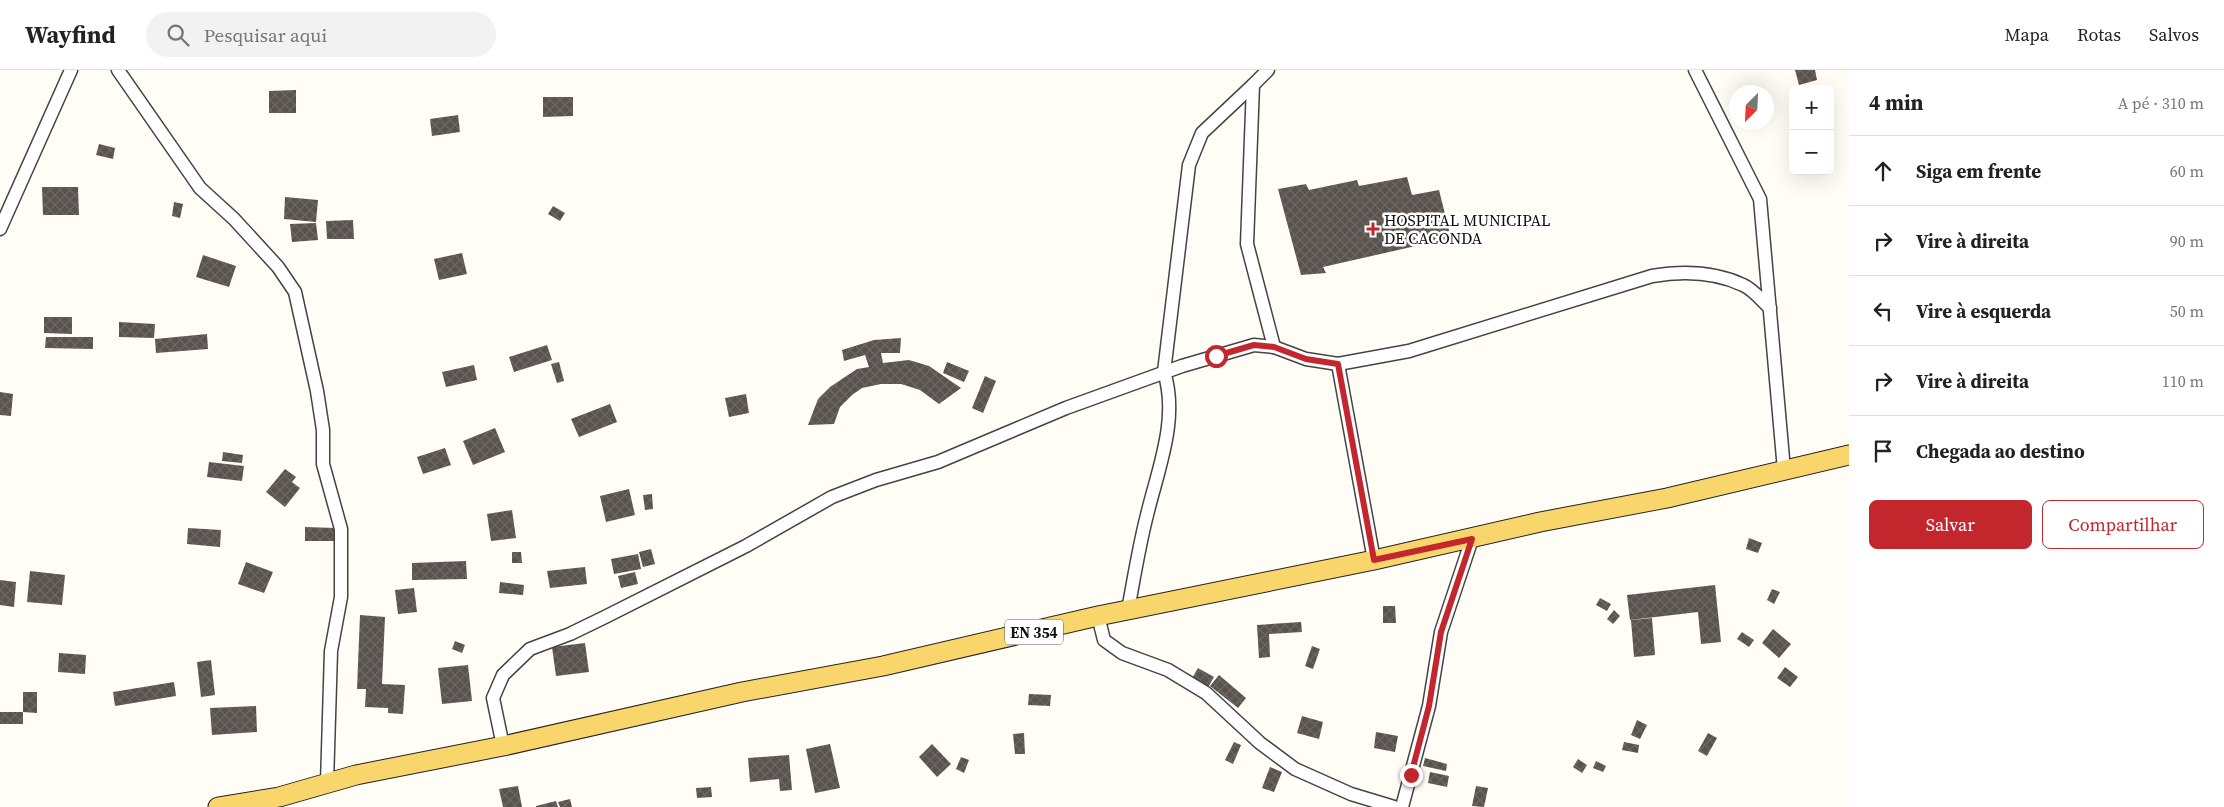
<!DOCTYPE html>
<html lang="pt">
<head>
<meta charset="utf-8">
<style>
  :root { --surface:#fff; --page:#f2f2f2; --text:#222; --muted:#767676; --line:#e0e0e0; --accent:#c4262e }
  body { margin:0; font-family:"Source Serif 4",serif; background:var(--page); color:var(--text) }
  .controls { position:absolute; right:15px; top:15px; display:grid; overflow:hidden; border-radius:8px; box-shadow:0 5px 20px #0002 }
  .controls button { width:45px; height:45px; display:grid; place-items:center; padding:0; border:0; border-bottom:1px solid var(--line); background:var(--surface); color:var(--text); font:25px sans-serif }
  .compass { position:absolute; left:1729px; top:15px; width:45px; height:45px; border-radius:50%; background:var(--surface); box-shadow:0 5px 20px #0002; rotate:204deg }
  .stop { position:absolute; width:15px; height:15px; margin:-11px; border:4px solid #c4262e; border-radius:50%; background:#fff }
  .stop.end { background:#c4262e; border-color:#fff; box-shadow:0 1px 5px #0008 }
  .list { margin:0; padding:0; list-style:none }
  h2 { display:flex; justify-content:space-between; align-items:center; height:65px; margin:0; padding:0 20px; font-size:21px }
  h2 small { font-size:16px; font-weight:400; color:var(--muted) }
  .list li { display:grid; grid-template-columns:32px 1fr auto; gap:15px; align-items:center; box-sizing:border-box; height:70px; padding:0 20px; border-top:1px solid var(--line) }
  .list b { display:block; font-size:19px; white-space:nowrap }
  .list em { font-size:16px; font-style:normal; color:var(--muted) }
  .actions { display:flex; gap:10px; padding:15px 20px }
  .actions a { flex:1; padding:11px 0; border:1px solid var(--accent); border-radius:8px; text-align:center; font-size:18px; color:var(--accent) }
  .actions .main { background:var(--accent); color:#fff }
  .icon { flex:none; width:28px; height:28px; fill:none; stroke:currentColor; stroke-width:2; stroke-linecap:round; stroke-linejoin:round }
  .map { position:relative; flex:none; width:1849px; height:737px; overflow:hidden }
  header { display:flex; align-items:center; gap:30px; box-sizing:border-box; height:70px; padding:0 25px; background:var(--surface); border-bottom:1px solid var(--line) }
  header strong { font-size:24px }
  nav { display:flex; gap:28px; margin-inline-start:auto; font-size:18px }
  .search { width:350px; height:45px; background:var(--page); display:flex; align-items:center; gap:12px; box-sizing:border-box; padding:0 18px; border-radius:28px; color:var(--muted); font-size:19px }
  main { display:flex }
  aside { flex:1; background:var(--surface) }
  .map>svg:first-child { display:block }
  .building { fill:url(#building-cross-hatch) }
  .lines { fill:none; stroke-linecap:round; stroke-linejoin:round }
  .minor-casing { stroke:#444; stroke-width:15 }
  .primary-casing { stroke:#222; stroke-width:21 }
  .minor { stroke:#fff; stroke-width:12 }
  .primary { stroke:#f9d66b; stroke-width:19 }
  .route { stroke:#c4262e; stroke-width:6 }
  .poi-dot { fill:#c4262e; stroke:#fff; stroke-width:2 }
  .labels { text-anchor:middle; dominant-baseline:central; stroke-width:5; stroke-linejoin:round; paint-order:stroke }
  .shield { fill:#fff; stroke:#585858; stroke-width:1 }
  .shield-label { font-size:15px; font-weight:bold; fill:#111 }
  .poi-label { font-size:16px; fill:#111; stroke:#fff; text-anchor:start }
</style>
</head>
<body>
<header>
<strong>Wayfind</strong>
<div class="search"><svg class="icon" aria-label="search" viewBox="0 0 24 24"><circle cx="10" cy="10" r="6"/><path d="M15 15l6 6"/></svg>Pesquisar aqui</div>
<nav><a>Mapa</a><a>Rotas</a><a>Salvos</a></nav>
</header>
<main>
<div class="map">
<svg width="1849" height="737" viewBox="0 0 1849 737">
  <defs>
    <pattern id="building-cross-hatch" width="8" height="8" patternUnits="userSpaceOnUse" patternTransform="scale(1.25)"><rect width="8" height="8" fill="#5a524d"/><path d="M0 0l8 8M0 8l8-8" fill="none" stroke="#6d6662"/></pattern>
  </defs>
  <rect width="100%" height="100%" fill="#fffdf5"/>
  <!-- building -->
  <g class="building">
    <polygon points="1795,0 1815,0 1817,10 1799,15"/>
    <polygon points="296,20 296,43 269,43 269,21"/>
    <polygon points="543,27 573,27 573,46 543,47"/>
    <polygon points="458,45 460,62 432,66 430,49"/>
    <polygon points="99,74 115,78 113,89 96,85"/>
    <polygon points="1407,107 1412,125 1439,120 1451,168 1323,197 1326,203 1301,205 1278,119 1306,114 1309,120 1357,110 1359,116"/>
    <polygon points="42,117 78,117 79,145 43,145"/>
    <polygon points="285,127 318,130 316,152 284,149"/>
    <polygon points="174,132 183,134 180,148 172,146"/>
    <polygon points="553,136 565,143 560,151 548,144"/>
    <polygon points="353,150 354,169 327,169 326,151"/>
    <polygon points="316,153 318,170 292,172 290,154"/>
    <polygon points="462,183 467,204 439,210 434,189"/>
    <polygon points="203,185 236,196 229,217 196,207"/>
    <polygon points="44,247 72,247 72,264 44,263"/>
    <polygon points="119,252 155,254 154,268 119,267"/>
    <polygon points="207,264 208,279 156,283 155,269"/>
    <polygon points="46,267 93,267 93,279 45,278"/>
    <polygon points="901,268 900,283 881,283 883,293 909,290 929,296 961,318 939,334 920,320 901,314 881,314 862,318 852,325 840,337 834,354 808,355 818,329 830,317 857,299 869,297 865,285 844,291 842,280 874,270"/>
    <polygon points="547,275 552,290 514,302 509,287"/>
    <polygon points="559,292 564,311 557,313 551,294"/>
    <polygon points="947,292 969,301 964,312 943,303"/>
    <polygon points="474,295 477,310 446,317 442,302"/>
    <polygon points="985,306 996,311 983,343 972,338"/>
    <polygon points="0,322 13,324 11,346 0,345"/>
    <polygon points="746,324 749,343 729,347 725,328"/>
    <polygon points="610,334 617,352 579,367 571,349"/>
    <polygon points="495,358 505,382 473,395 463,371"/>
    <polygon points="445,378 451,395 423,404 417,387"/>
    <polygon points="223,382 243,385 242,393 222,391"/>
    <polygon points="209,392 244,396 242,411 207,407"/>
    <polygon points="285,399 296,407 292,412 300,418 285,437 266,422"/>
    <polygon points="629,419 635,445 606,452 600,426"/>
    <polygon points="652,424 653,439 645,440 643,425"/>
    <polygon points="512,440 516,468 491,471 487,444"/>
    <polygon points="305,457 336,458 336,471 305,471"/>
    <polygon points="188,458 221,460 220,477 187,474"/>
    <polygon points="1749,468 1762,473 1758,483 1746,479"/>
    <polygon points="651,479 655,494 643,497 639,482"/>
    <polygon points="512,482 521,482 522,493 512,493"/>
    <polygon points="638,484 641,499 614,504 611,489"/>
    <polygon points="466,491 467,509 412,510 412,493"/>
    <polygon points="246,492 273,502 264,523 238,514"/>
    <polygon points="585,497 587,514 550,518 547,501"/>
    <polygon points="30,501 65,505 62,535 27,532"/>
    <polygon points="635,502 638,514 621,518 618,506"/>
    <polygon points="0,510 16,512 14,537 0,535"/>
    <polygon points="500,512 524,515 523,525 499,523"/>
    <polygon points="1715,515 1721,572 1701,574 1698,542 1630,550 1627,525"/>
    <polygon points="414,518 417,542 398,544 395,520"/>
    <polygon points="1772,519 1780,522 1774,534 1767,530"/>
    <polygon points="1600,528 1611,534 1607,541 1596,535"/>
    <polygon points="1383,536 1395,536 1396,553 1383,553"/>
    <polygon points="1614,540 1620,546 1613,554 1607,549"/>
    <polygon points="360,545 385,547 382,614 405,615 403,644 388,643 388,638 365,637 366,619 357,619"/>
    <polygon points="1652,548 1655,585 1634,587 1631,550"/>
    <polygon points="1301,552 1302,562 1269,564 1270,587 1259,588 1257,555"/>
    <polygon points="1773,559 1791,574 1779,588 1762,573"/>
    <polygon points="1742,562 1754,570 1749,577 1737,569"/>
    <polygon points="455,571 465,575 462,583 452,579"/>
    <polygon points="585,573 589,602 556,606 552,577"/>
    <polygon points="1312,576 1320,579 1313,599 1305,596"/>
    <polygon points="59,583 86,585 85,604 58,602"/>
    <polygon points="211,590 215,625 201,627 197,592"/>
    <polygon points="468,595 472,631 442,634 438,598"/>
    <polygon points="1785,597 1798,607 1790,617 1777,608"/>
    <polygon points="1198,598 1214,607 1207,619 1191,610"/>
    <polygon points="1219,605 1246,628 1238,638 1210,616"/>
    <polygon points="174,612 176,626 115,636 113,622"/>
    <polygon points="23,622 37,622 37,643 23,642"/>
    <polygon points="1029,624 1051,625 1050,636 1028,635"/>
    <polygon points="256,636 257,662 212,665 210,638"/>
    <rect x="0" y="642" width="23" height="12"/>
    <polygon points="1302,646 1323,652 1319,669 1297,663"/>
    <polygon points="1637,650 1647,655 1640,669 1631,665"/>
    <polygon points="1376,662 1398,666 1395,682 1374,678"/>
    <polygon points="1024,663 1025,684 1015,684 1013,664"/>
    <polygon points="1708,663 1717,668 1707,686 1698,681"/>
    <polygon points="1234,672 1241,675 1233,694 1225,690"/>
    <polygon points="1624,672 1639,675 1638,683 1622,680"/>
    <polygon points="830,674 840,718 815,723 806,679"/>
    <polygon points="932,674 951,694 937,707 919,687"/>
    <polygon points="789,685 792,720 780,721 779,709 750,712 748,688"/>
    <polygon points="961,687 969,690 964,703 956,699"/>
    <polygon points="1425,688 1447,694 1446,701 1423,696"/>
    <polygon points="1578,689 1587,695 1582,703 1573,697"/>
    <polygon points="1596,691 1606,696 1603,702 1593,698"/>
    <polygon points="1270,697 1282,702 1274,722 1262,718"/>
    <polygon points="1430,702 1449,706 1447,717 1428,713"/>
    <polygon points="518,716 522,737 503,737 499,719"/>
    <polygon points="1476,716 1488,718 1484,737 1472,736"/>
    <polygon points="711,717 712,727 697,728 696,718"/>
    <polygon points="570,729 572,737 560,737 558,732"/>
    <polygon points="556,731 558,737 536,737 536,736"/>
  </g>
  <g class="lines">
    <defs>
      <g id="minor">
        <polyline points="118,0 200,118 234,149 278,197 295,222 317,321 323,360 323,394 341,459 341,527 331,581 327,713"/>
        <polyline points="1268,0 1253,15 1247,174 1274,277"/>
        <polyline points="1695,0 1760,129 1784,400"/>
        <polyline points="0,159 71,0"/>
        <polyline points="1338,294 1374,490"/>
        <path d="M1128 540C1134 508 1139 476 1147 445 1158 399 1179 349 1164 302L1189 95 1202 63 1253 15"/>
        <polyline points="1098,546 1104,570 1122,583 1168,600 1206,623 1260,673 1295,699 1351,724 1394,737"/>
        <path d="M503 676 493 628 503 605 530 579 570 564 605 547 746 476 832 427 876 410 938 392 1066 338 1182 296 1254 275 1274 277 1306 289 1338 294 1409 281 1652 206C1682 201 1715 202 1743 215 1753 219 1762 231 1770 238"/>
        <polyline points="1402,737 1429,636 1441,562 1472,469"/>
      </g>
      <polyline id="primary" points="218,737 279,727 356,705 503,676 742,622 883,596 1098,546 1374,490 1540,452 1667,428 1849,385"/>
    </defs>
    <!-- minor casing -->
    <use href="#minor" class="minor-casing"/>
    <!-- primary casing -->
    <use href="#primary" class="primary-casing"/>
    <!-- minor -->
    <use href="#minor" class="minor"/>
    <!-- primary -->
    <use href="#primary" class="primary"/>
  </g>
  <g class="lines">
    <!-- route -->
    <polyline class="route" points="1216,286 1254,275 1274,277 1306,289 1338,294 1374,490 1472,469 1441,562 1429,636 1411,705"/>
  </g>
  <!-- markers -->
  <path class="poi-dot" d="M1370.5 151.5h5v5h5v5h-5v5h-5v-5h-5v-5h5z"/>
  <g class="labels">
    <!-- shield labels -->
    <rect class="shield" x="1005" y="549.5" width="58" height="25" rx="4"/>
    <g class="shield-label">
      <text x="1034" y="562">EN 354</text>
    </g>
    <!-- poi labels -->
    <g class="poi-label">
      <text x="1384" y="150">HOSPITAL MUNICIPAL<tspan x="1384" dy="18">DE CACONDA</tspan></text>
    </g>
  </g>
</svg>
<div class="controls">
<button>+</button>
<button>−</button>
</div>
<svg class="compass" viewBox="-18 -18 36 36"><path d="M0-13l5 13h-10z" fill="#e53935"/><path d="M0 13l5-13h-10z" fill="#767676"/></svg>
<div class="stop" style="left:1216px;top:286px"></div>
<div class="stop end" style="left:1411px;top:705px"></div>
</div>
<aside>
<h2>4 min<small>A pé · 310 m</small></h2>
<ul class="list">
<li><svg class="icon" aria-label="ahead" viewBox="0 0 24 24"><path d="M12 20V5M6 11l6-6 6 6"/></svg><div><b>Siga em frente</b></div><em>60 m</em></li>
<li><svg class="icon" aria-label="right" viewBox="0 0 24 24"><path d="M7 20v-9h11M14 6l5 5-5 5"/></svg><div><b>Vire à direita</b></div><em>90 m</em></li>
<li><svg class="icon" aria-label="left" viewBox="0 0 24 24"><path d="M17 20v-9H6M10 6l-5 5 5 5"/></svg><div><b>Vire à esquerda</b></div><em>50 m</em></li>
<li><svg class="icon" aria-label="right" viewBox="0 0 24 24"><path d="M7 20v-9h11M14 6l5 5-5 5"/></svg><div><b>Vire à direita</b></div><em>110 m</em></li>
<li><svg class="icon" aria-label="arrive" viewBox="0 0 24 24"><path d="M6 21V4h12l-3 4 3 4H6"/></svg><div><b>Chegada ao destino</b></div></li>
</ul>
<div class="actions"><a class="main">Salvar</a><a>Compartilhar</a></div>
</aside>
</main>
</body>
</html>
